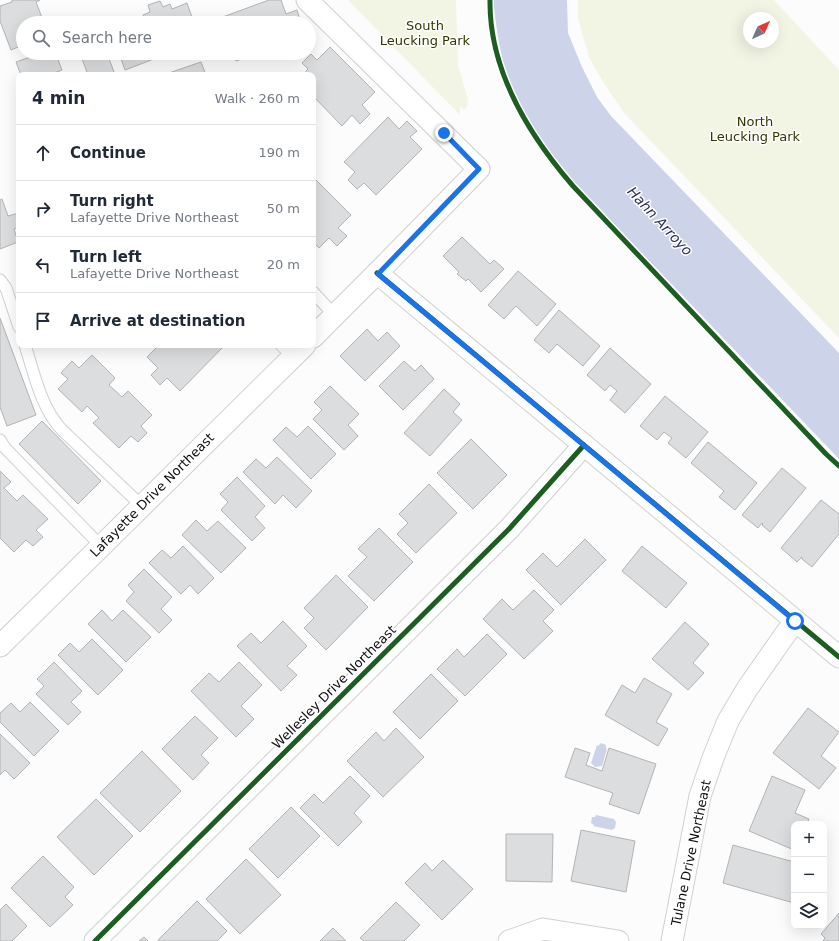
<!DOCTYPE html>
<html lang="en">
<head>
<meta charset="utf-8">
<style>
  :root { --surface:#fff; --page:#f6f6f7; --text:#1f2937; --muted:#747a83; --line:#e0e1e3 }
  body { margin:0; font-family:"DejaVu Sans",sans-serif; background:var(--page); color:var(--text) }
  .controls { position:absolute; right:12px; bottom:12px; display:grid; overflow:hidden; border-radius:8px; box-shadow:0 4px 16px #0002 }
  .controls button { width:36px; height:36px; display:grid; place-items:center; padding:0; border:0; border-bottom:1px solid var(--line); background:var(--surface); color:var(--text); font:20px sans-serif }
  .compass { position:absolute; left:743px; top:12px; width:36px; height:36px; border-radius:50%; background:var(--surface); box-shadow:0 4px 16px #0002; rotate:45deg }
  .stop { position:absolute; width:12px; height:12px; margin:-9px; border:3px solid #1a73e8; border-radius:50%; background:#fff }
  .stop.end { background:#1a73e8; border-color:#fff; box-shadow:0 1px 4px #0008 }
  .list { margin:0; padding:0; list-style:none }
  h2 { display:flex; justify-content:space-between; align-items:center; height:52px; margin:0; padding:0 16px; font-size:17px }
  h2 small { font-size:13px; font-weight:400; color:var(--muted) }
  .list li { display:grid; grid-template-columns:26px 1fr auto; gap:12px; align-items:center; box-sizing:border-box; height:56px; padding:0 16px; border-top:1px solid var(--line) }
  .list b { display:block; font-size:15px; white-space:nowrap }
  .list p { margin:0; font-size:13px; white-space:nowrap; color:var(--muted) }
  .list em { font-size:13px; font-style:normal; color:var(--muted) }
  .icon { flex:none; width:22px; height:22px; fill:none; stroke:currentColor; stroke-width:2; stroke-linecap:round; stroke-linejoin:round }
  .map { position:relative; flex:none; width:839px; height:941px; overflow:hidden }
  .search { position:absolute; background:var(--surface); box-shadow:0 4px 16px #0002; left:16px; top:16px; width:300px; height:44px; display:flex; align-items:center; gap:10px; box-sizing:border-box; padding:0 14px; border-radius:22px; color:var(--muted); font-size:15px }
  .panel { position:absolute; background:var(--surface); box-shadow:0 4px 16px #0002; left:16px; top:72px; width:300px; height:276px; border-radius:8px }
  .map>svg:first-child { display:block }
  .green { fill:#f2f4e4; fill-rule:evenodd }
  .water { fill:#cdd3e9 }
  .building { fill:#dcddde; stroke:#b2b3b4 }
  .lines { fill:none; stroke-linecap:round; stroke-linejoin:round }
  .lane-casing { stroke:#cfd0d2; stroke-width:13 }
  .street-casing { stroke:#cfd0d2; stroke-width:23 }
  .lane { stroke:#fff; stroke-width:11 }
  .street { stroke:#fff; stroke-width:21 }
  .cycleway-casing { stroke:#fff; stroke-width:8 }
  .cycleway { stroke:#1b5e20; stroke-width:5 }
  .route { stroke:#1a73e8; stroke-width:5 }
  .labels { text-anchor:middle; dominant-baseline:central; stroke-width:3; stroke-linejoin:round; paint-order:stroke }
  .park-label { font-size:13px; fill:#343700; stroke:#fff }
  .street-label { font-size:13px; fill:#0f0f12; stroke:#fff }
  .water-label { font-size:14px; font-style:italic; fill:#2b315c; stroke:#fff }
</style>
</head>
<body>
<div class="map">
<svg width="839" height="941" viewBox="0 0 839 941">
  <rect width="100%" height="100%" fill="#fcfcfd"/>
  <!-- green -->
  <g class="green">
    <polygon points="348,0 456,0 458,65 468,100 467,106 464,110 460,106 460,115"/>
    <path d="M578 0H774L839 70V338L625 114 603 82 589 57 578 18ZM749 18H773V42H749Z"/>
  </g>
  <!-- water -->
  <g class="water">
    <path d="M493 0H567L568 33 582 67 597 97 611 116 839 353V459L570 178C544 146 519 112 506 72 499 49 496 24 493 0Z"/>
    <polygon points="601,743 606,745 606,748 607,749 602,766 595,767 591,763 597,745 598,746"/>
    <polygon points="596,815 614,819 616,822 615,828 612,830 593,826 594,825 591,823 592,817 595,817"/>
  </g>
  <!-- building -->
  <g class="building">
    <polygon points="12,0 40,0 36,2 44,23 23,23 23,45 11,50 0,21 0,6 12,2"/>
    <polygon points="269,0 281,0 286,14 297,10 301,23 222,23 220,18"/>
    <polygon points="160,1 163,7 170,4 172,9 187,3 194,23 134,23 145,19 143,15 150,12 148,5"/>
    <polygon points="330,47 375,92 362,105 370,114 360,124 352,115 342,126 313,96 313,75 303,75 308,69 302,63 311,54 317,60"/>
    <polygon points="32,53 60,53 56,55 62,70 49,75 21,75 16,62 33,56"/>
    <polygon points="80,53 117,53 108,56 114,72 107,75 88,75"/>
    <polygon points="119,53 166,53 167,54 125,70"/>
    <polygon points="233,53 259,53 236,61"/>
    <polygon points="201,62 206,75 163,75"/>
    <polygon points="388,117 399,129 407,121 417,131 410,137 422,149 376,195 364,183 357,189 348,180 355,172 344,162"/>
    <polygon points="313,177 351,215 338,228 347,236 337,246 329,238 319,248 313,242"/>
    <polygon points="2,199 8,216 19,213 19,227 14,229 18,242 0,249 0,200"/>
    <polygon points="462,237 490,264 494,260 504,269 481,292 468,279 466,281 457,274 459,272 443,256"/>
    <polygon points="518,271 556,304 537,326 516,306 504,319 488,305"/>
    <polygon points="559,310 600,346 583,366 557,344 549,353 534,340"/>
    <polygon points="0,318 36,415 7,426 0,407"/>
    <polygon points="367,329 378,341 387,332 400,346 365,381 340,356"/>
    <polygon points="159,345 225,345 180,391 167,378 160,385 151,375 158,368 147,357"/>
    <polygon points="610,348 651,384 625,413 610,400 617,391 610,385 605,391 587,375"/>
    <polygon points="92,355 115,378 109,385 122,397 128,391 152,415 141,426 147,433 138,442 131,436 119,448 93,423 99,418 87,406 82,412 58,389 68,379 61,373 72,361 79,368"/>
    <polygon points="404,361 415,371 421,365 434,379 403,410 379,386"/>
    <polygon points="330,386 359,414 348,425 358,436 344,450 313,419 322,410 314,402"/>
    <polygon points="444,389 460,404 453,412 462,420 430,456 404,433"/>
    <polygon points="665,396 708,432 686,458 668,443 672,438 664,432 657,440 640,426"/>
    <polygon points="42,421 101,481 78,504 19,444"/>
    <polygon points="308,426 336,454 311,479 273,440 286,427 297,437"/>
    <polygon points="471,439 507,475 473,509 437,473"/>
    <polygon points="708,442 757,483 735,510 719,497 724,491 691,463"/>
    <polygon points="277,457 312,491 296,508 283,495 275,504 243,472 256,459 266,468"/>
    <polygon points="782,468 806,488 770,532 762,525 763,524 762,523 758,528 742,515"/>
    <polygon points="0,471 11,482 4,488 17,501 23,495 48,519 36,530 43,537 33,546 26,540 14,552 0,538"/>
    <polygon points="237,477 265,506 255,517 265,528 252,541 221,510 228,502 220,494"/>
    <polygon points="429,484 457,513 416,553 397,534 408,523 399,514"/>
    <polygon points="821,500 839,514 839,534 812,567 802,559 802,557 797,562 781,548"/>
    <polygon points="196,520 207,531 218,521 246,548 221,573 182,535"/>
    <polygon points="379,528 413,562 374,601 348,576 367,557 358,549"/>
    <polygon points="585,539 606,560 561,605 526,570 543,553 557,567"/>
    <polygon points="183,546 214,578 198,594 190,585 181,594 149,563 162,550 171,558"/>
    <polygon points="642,546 687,583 666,608 622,571"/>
    <polygon points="144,569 172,597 161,609 172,620 159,633 126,601 134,592 128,585"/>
    <polygon points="336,575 368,607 326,650 304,628 314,618 304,608"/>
    <polygon points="534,590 554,610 543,621 553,631 524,659 483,619 502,599 513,610"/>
    <polygon points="102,610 112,621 123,610 151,637 126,662 88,624"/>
    <polygon points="283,621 307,646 287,666 297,675 281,691 237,646 251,633 261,643"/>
    <polygon points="685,622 709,644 693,663 704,673 688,690 652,659"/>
    <polygon points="487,634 507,654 465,696 437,669 457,649 464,657"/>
    <polygon points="92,639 123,670 98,695 58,655 70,643 79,652"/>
    <polygon points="54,662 82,691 71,702 81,712 68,725 36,694 44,686 37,679"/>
    <polygon points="239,662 262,685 241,706 254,719 236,737 191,691 209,673 219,682"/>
    <polygon points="431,674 458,701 420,739 393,712"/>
    <polygon points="644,678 672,694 656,722 668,729 658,746 605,715 622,685 635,693"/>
    <polygon points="30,702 59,731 34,756 0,722 0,713 11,703 20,712"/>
    <polygon points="808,708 839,732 821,756 836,768 819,789 773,753"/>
    <polygon points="195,716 218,738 201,755 209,763 193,780 162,749"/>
    <polygon points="396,728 424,757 383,797 347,761 376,732 384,741"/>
    <polygon points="0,734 30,763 14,779 5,770 0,775"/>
    <polygon points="575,748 590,753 586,765 602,771 609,748 656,764 639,814 609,804 613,793 565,777"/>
    <polygon points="142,751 181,791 140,832 100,793"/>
    <polygon points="350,776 370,796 354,813 362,822 338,846 300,808 314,794 323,803"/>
    <polygon points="772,776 805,790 795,813 809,819 807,824 794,824 794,850 749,831"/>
    <polygon points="96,799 133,836 94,875 57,837"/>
    <polygon points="291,807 320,836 278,878 249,849"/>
    <polygon points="581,830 635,841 626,892 571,881"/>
    <polygon points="506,834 553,834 552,882 506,881"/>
    <polygon points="733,845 794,862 794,903 723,883"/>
    <polygon points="43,856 74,887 65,897 73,905 50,927 11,888"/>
    <polygon points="246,859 281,895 240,934 206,899"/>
    <polygon points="443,860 473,889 442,920 405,883 425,863 432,871"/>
    <polygon points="197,901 227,931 217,941 158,941 158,940"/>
    <polygon points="396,902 420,925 404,941 364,941 360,938"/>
    <polygon points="6,904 27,926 12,941 0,941 0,910"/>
    <polygon points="839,913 839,941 823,941 825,938 821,934"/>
    <polygon points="333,928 346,941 320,941"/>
    <polygon points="144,937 148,941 139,941"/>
  </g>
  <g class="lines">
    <defs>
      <g id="lane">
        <polyline points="0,280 6,288 19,327"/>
        <polyline points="313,292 335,316"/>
        <path d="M25 345C34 373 41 408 62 430L142 506"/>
        <polyline points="281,345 293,357"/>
        <polyline points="0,440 5,448 101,546"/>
      </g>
      <g id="street">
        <polyline points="307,0 479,169 377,273 313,337"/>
        <polyline points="377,273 839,657"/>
        <polyline points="0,646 305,345"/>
        <polyline points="95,941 509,529 584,445"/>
        <polyline points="509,941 543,929 618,941"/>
        <polyline points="672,941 700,796 713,758 728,721 747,689 784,636 795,621"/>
      </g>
    </defs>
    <!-- lane casing -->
    <use href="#lane" class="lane-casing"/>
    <!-- street casing -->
    <use href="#street" class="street-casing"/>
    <!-- lane -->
    <use href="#lane" class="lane"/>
    <!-- street -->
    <use href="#street" class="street"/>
    <defs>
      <g id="cycleway">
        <path d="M490 0C489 71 528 134 573 186L826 454 839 466"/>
        <polyline points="377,273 839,657"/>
        <polyline points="95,941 509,529 584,445"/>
      </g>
    </defs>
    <!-- cycleway casing -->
    <use href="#cycleway" class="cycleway-casing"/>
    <!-- cycleway -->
    <use href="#cycleway" class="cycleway"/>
  </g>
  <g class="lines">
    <!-- route -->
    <polyline class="route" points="444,133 479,169 378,274 795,621"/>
  </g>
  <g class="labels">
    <!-- park labels -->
    <g class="park-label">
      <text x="425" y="25">South<tspan x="425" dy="15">Leucking Park</tspan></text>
      <text x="755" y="121">North<tspan x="755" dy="15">Leucking Park</tspan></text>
    </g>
    <!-- street labels -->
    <g class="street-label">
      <text transform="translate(152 495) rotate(-45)">Lafayette Drive Northeast</text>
      <text transform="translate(334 687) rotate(-45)">Wellesley Drive Northeast</text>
      <text transform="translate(691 853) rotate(-78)">Tulane Drive Northeast</text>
    </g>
    <!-- water labels -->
    <g class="water-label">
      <text transform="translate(660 221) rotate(47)">Hahn Arroyo</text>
    </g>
  </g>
</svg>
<div class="controls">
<button>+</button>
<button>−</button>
<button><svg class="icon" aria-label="layers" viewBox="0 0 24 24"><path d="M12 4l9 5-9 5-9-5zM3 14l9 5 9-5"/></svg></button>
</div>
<svg class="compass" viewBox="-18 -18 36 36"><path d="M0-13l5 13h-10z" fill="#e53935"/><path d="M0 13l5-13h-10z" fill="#747a83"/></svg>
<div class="stop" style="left:795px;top:621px"></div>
<div class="stop end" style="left:444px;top:133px"></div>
<div class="search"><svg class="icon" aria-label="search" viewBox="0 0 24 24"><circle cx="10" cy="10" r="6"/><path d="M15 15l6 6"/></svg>Search here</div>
<section class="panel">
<h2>4 min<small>Walk · 260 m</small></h2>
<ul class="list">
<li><svg class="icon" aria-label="ahead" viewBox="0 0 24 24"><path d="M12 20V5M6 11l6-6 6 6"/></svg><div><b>Continue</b></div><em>190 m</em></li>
<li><svg class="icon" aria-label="right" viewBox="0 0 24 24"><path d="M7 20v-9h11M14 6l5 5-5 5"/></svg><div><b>Turn right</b><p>Lafayette Drive Northeast</p></div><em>50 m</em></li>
<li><svg class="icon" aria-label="left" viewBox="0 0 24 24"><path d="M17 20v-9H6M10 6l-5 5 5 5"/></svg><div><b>Turn left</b><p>Lafayette Drive Northeast</p></div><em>20 m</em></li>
<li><svg class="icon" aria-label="arrive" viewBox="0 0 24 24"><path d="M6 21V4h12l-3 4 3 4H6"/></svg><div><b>Arrive at destination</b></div></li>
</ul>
</section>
</div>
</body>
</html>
